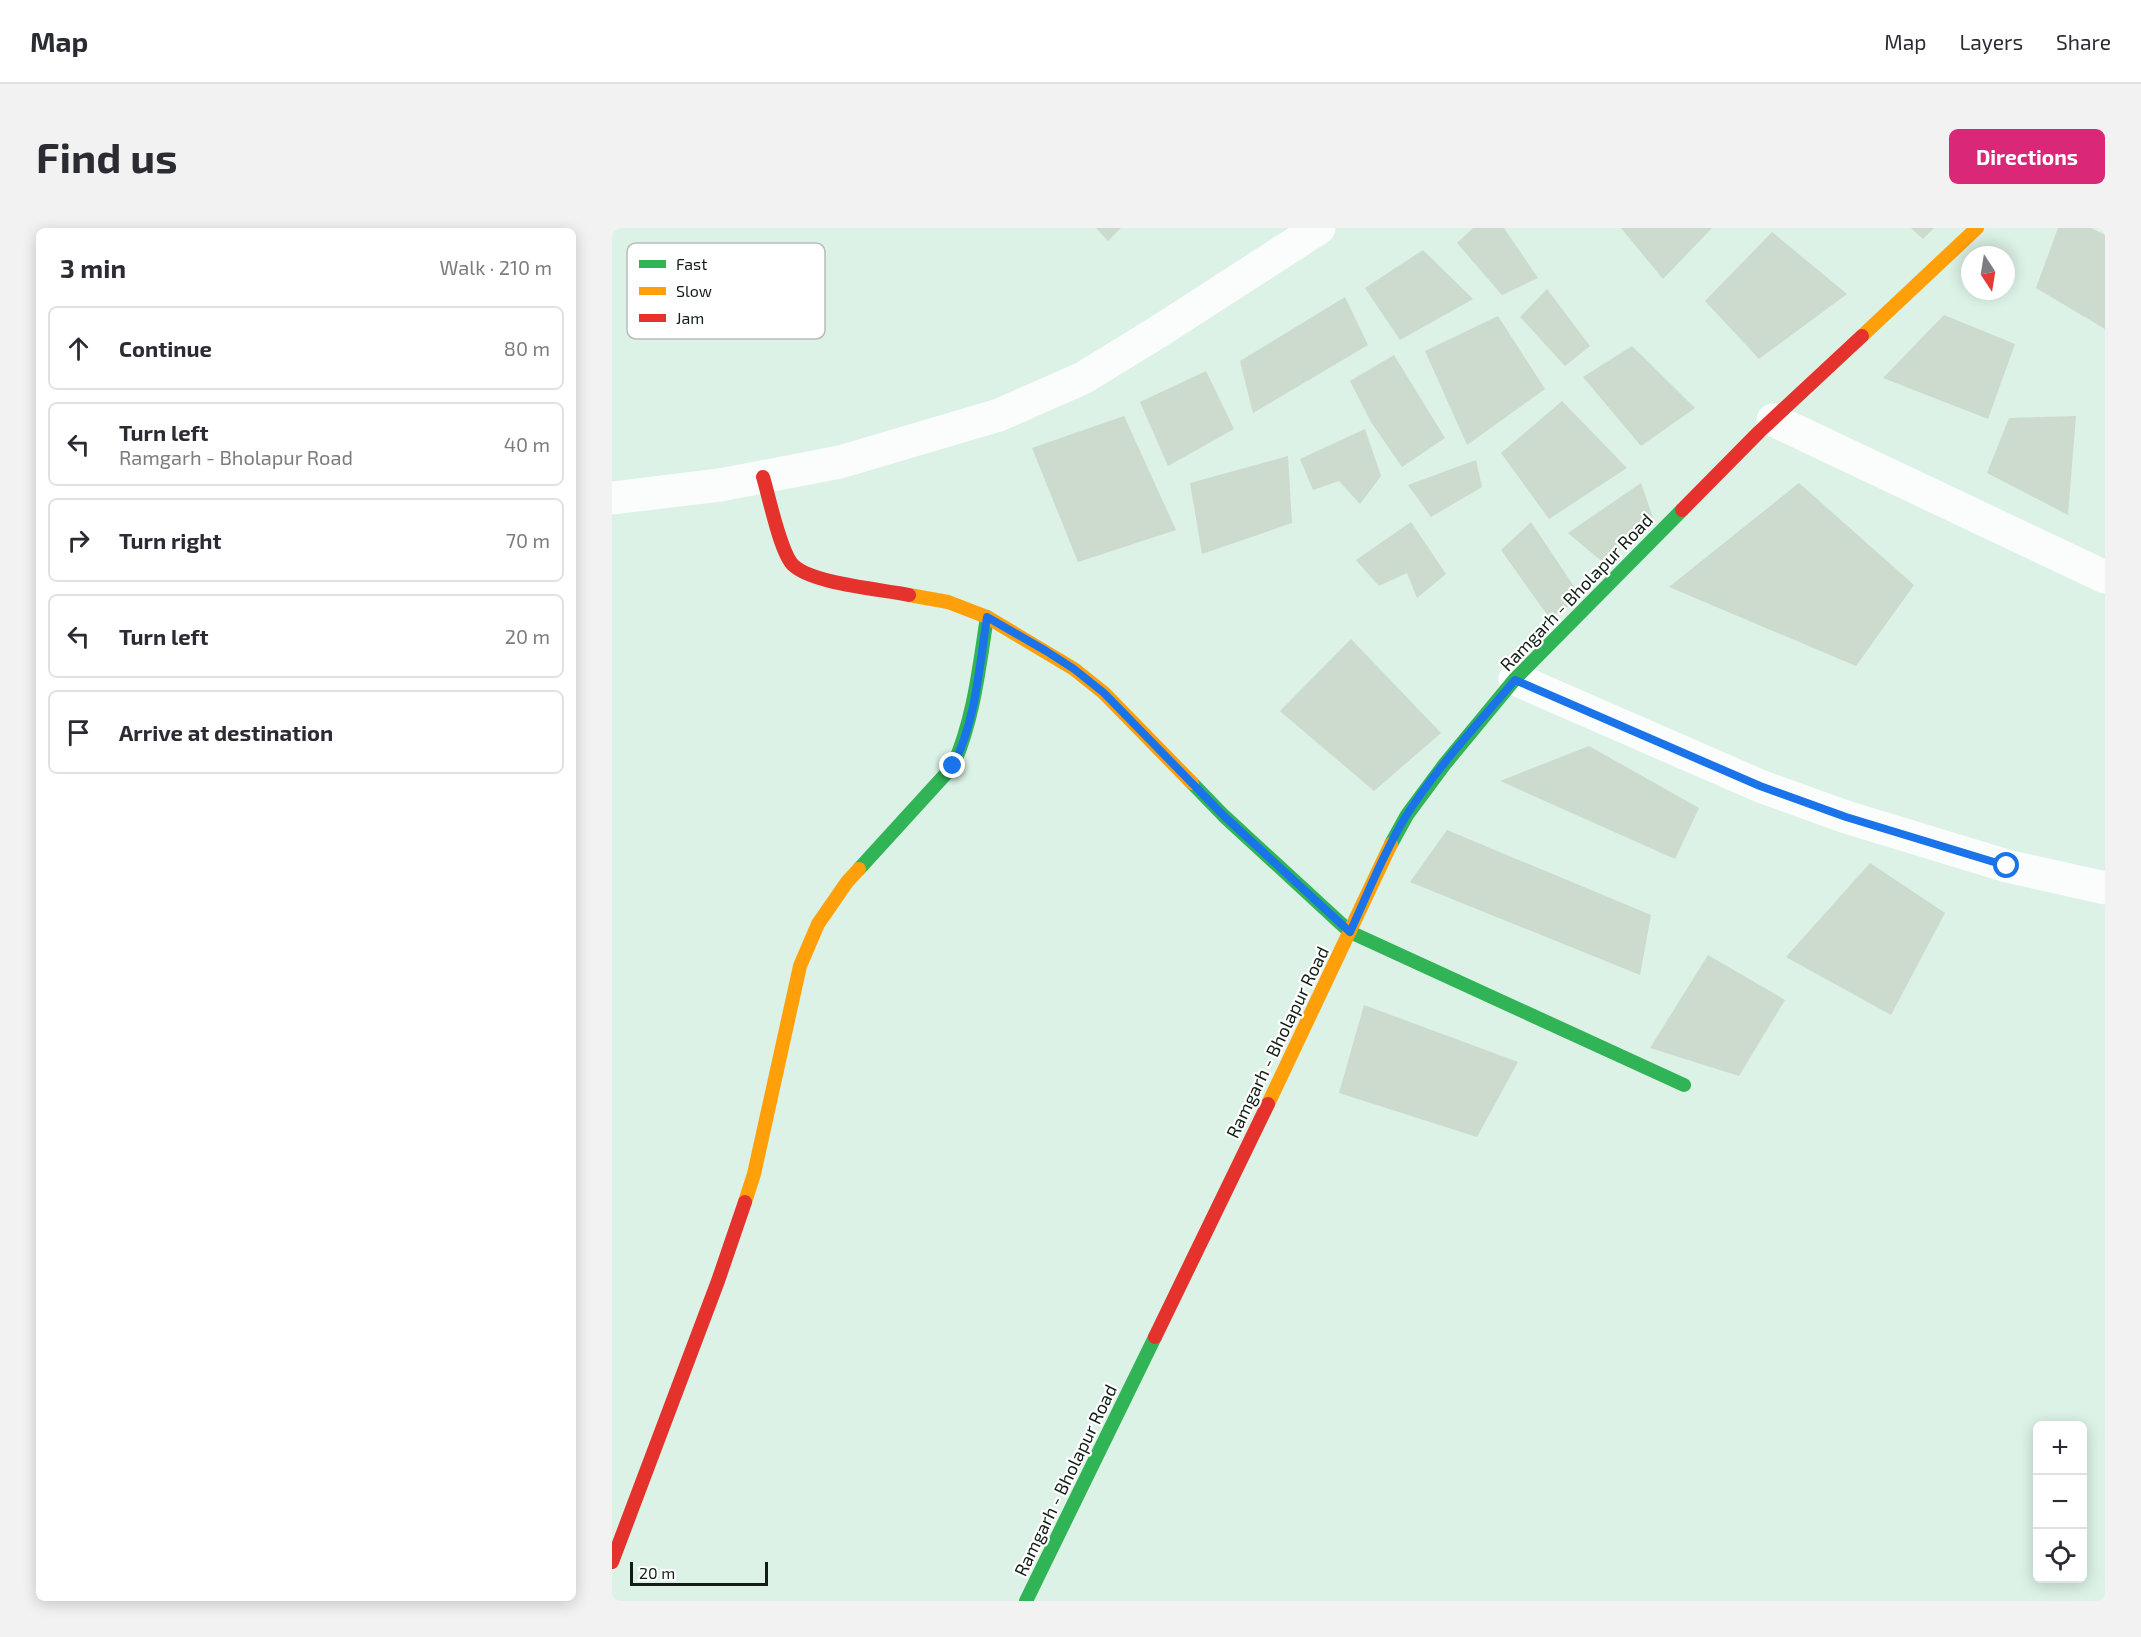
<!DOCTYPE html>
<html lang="en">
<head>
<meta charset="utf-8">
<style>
  :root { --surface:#fff; --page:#f2f2f3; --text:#2b2b33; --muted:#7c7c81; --line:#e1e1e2; --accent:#db2777 }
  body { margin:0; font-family:"Exo 2",sans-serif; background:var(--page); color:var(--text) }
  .controls { position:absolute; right:18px; bottom:18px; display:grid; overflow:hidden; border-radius:9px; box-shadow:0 3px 15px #0003 }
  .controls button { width:54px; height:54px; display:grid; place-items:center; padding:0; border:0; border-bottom:2px solid var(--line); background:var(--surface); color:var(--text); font:30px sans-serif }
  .compass { position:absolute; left:1349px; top:18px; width:54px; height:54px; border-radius:50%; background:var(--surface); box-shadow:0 3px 15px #0003; rotate:168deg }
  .scale { position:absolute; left:18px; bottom:15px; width:138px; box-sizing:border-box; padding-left:6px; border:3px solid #101e17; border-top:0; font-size:16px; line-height:21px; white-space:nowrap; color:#101e17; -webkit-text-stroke:4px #fff; paint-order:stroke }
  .stop { position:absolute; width:18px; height:18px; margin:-14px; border:4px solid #1a73e8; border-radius:50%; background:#fff }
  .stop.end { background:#1a73e8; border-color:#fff; box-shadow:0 2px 6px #0008 }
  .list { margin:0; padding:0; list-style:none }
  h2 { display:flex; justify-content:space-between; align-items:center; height:78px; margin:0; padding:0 24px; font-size:26px }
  h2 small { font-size:20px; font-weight:400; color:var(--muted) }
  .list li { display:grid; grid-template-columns:39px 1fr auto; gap:18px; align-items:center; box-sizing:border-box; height:84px; margin:0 12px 12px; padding:0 12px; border:2px solid var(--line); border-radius:9px }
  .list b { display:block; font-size:22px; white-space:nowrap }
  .list p { margin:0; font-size:20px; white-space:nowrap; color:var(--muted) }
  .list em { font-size:20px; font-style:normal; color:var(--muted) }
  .icon { flex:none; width:33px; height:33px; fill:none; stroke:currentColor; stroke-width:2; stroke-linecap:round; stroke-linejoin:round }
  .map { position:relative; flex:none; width:1493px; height:1373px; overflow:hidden; border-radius:9px }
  header { display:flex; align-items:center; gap:36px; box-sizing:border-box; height:84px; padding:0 30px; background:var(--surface); border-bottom:2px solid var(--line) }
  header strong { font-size:28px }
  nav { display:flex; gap:33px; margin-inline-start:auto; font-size:21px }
  .intro { display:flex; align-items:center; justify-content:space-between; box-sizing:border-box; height:144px; padding:0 36px }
  h1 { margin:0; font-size:42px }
  .button { padding:15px 27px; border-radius:9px; background:var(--accent); color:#fff; font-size:21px; font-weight:700 }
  main { display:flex; gap:36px; padding:0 36px }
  aside { flex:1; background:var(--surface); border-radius:9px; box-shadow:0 3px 15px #0003 }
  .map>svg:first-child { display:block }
  .building { fill:#cddace }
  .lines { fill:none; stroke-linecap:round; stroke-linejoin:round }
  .street { stroke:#fafdfb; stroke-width:33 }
  .fast { stroke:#30b455; stroke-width:14 }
  .slow { stroke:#ff9f0a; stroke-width:14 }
  .jam { stroke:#e5322d; stroke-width:14 }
  .route { stroke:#1a73e8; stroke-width:8 }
  .labels { text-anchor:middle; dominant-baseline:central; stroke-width:4.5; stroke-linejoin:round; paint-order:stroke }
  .street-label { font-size:18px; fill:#101e17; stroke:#fff }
  .key { fill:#fff; stroke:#b7bcb9; stroke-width:1.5 }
  .key-label { font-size:16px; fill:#101e17 }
</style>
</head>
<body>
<header>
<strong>Map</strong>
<nav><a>Map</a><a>Layers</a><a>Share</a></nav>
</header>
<div class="intro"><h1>Find us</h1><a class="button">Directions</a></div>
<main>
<aside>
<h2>3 min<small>Walk · 210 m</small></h2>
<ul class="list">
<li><svg class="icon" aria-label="ahead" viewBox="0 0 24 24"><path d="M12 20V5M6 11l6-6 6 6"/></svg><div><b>Continue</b></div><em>80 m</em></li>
<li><svg class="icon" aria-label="left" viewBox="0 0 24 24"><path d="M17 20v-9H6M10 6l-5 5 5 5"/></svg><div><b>Turn left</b><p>Ramgarh - Bholapur Road</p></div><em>40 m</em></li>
<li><svg class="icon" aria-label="right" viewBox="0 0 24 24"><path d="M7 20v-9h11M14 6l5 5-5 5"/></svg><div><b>Turn right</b></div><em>70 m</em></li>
<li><svg class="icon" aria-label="left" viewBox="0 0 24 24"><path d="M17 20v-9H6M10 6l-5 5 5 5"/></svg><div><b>Turn left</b></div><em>20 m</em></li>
<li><svg class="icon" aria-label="arrive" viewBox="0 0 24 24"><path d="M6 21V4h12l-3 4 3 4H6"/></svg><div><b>Arrive at destination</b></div></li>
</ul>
</aside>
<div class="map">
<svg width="1493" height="1373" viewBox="0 0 1493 1373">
  <rect width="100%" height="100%" fill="#dcf2e6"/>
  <!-- building -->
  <g class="building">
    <polygon points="484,0 509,0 496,13"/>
    <polygon points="861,0 892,0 926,50 890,67 845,15"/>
    <polygon points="1009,0 1100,0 1051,51"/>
    <polygon points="1299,0 1322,0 1311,11"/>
    <polygon points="1446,0 1479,0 1493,7 1493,101 1424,60"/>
    <polygon points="1160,4 1235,66 1147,131 1093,73"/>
    <polygon points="811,22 861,71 788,112 753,60"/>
    <polygon points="935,61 978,118 953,138 908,89"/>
    <polygon points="733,69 756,117 641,185 628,133"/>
    <polygon points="1332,87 1403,116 1376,191 1271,150"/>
    <polygon points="886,88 933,161 855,217 813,123"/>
    <polygon points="1020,118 1083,180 1029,218 971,149"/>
    <polygon points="782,127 833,210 790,239 759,194 738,153"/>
    <polygon points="594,143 622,201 556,238 528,174"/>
    <polygon points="950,173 1015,240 937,291 889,225"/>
    <polygon points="512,188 564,302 466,334 420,220"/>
    <polygon points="1464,188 1456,287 1375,245 1397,190"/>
    <polygon points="753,201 769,248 748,276 727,253 701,262 688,231"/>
    <polygon points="676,228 680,295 590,326 578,255"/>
    <polygon points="864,232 870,259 819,289 796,257"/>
    <polygon points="1029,255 1041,290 992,335 956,305"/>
    <polygon points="1187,255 1302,357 1244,438 1057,359"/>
    <polygon points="799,294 834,346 805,370 795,345 767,358 744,332"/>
    <polygon points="919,294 969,369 938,391 889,322"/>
    <polygon points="739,411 829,505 762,563 668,483"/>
    <polygon points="977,518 1087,580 1063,631 888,553"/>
    <polygon points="835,602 1039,687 1028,747 798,654"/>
    <polygon points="1258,635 1333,685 1279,787 1174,729"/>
    <polygon points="1096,727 1173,772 1127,848 1038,820"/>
    <polygon points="752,777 906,834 865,909 727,865"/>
  </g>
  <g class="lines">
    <!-- street -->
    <g class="street">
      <polyline points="1161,192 1493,349"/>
      <polyline points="0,270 108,257 228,234 387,187 471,150 546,104 707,0"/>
      <polyline points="903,451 1148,558 1234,589 1395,638 1493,660"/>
    </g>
    <!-- fast -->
    <g class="fast">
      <polyline points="580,555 612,588 738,704 1072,857"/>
      <polyline points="779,616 795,587 832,537 903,451 1070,282"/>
      <path d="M247 641 341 538C362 490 367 440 375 389"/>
      <polyline points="414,1373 543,1109"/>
    </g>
    <!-- slow -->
    <g class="slow">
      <polyline points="1250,108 1365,0"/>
      <polyline points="297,367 336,374 375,389 462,441 492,465 580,555"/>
      <polyline points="656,876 779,616"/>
      <polyline points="133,974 142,946 188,738 206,696 235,654 247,641"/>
    </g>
    <!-- jam -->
    <g class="jam">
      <path d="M151 249C157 268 168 324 181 337 201 356 268 361 297 367"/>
      <polyline points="1070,282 1147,204 1250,108"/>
      <polyline points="543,1109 656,876"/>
      <polyline points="0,1334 106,1053 133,974"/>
    </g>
  </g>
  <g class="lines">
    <!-- route -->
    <path class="route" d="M341 538C364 492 367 440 375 389L434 423 462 441 492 465 612 588 738 704C756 665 772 624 794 588 825 539 866 496 903 452L1148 558 1234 589 1395 638"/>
  </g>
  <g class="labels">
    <!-- street labels -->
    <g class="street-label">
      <text transform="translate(964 364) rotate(-46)">Ramgarh - Bholapur Road</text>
      <text transform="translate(665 814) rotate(-64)">Ramgarh - Bholapur Road</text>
      <text transform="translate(453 1252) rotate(-64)">Ramgarh - Bholapur Road</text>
    </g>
  </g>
  <!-- legend -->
  <rect x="15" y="15" width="198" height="96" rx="9" class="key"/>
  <rect x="27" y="32" width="27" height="8" fill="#30b455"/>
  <rect x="27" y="59" width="27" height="8" fill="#ff9f0a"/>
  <rect x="27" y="86" width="27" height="8" fill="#e5322d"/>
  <g class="key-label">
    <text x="64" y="42">Fast</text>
    <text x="64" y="69">Slow</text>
    <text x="64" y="96">Jam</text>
  </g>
</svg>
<div class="controls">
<button>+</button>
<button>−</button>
<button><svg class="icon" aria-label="locate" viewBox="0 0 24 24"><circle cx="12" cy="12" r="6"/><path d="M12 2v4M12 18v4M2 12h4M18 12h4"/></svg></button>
</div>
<svg class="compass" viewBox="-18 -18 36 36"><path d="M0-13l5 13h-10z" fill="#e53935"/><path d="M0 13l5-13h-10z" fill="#7c7c81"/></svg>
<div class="scale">20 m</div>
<div class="stop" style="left:1395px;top:638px"></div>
<div class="stop end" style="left:341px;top:538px"></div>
</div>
</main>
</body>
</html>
